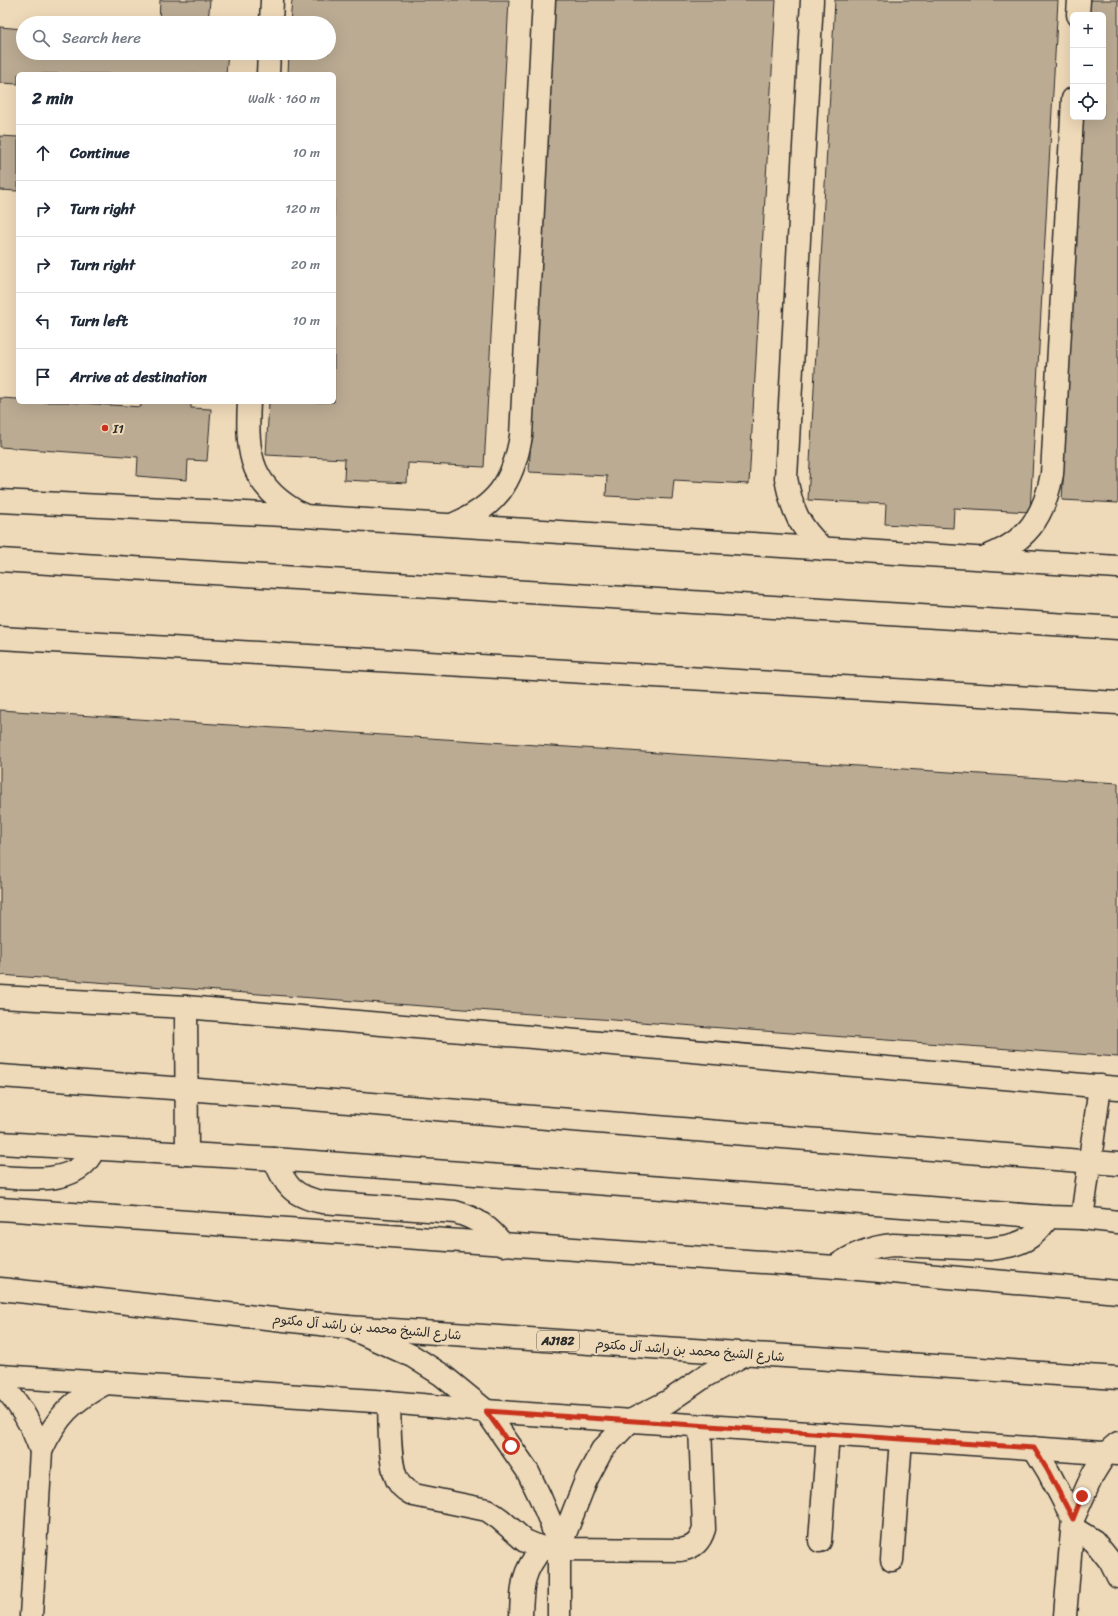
<!DOCTYPE html>
<html lang="en">
<head>
<meta charset="utf-8">
<style>
  :root { --surface:#fff; --page:#f2f2f3; --text:#1f2937; --muted:#747a83; --line:#e0e1e3 }
  body { margin:0; font-family:Sriracha,"Playpen Sans Arabic",sans-serif; background:var(--page); color:var(--text) }
  .controls { position:absolute; right:12px; top:12px; display:grid; overflow:hidden; border-radius:6px; box-shadow:0 4px 16px #0002 }
  .controls button { width:36px; height:36px; display:grid; place-items:center; padding:0; border:0; border-bottom:1px solid var(--line); background:var(--surface); color:var(--text); font:20px sans-serif }
  .stop { position:absolute; width:12px; height:12px; margin:-9px; border:3px solid #c8321e; border-radius:50%; background:#fff }
  .stop.end { background:#c8321e; border-color:#fff; box-shadow:0 1px 4px #0008 }
  .list { margin:0; padding:0; list-style:none }
  h2 { display:flex; justify-content:space-between; align-items:center; height:52px; margin:0; padding:0 16px; font-size:17px }
  h2 small { font-size:13px; font-weight:400; color:var(--muted) }
  .list li { display:grid; grid-template-columns:26px 1fr auto; gap:12px; align-items:center; box-sizing:border-box; height:56px; padding:0 16px; border-top:1px solid var(--line) }
  .list b { display:block; font-size:15px; white-space:nowrap }
  .list em { font-size:13px; font-style:normal; color:var(--muted) }
  .icon { flex:none; width:22px; height:22px; fill:none; stroke:currentColor; stroke-width:2; stroke-linecap:round; stroke-linejoin:round }
  .map { position:relative; flex:none; width:1118px; height:1616px; overflow:hidden }
  .search { position:absolute; background:var(--surface); box-shadow:0 4px 16px #0002; left:16px; top:16px; width:320px; height:44px; display:flex; align-items:center; gap:10px; box-sizing:border-box; padding:0 14px; border-radius:22px; color:var(--muted); font-size:15px }
  .panel { position:absolute; background:var(--surface); box-shadow:0 4px 16px #0002; left:16px; top:72px; width:320px; height:332px; border-radius:6px }
  .map>svg:first-child { display:block }
  .building { fill:#bbab93; stroke:#2b2b2b }
  .lines { fill:none; stroke-linecap:round; stroke-linejoin:round }
  .minor-casing { stroke:#2b2b2b; stroke-width:25 }
  .highway-casing { stroke:#2b2b2b; stroke-width:25 }
  .minor { stroke:#eed9b8; stroke-width:22 }
  .highway { stroke:#eed9b8; stroke-width:22 }
  .route { stroke:#c8321e; stroke-width:5 }
  .poi-dot { fill:#c8321e; stroke:#eed9b8; stroke-width:1.5 }
  .labels { text-anchor:middle; dominant-baseline:central; stroke-width:4; stroke-linejoin:round; paint-order:stroke }
  .shield { fill:#eed9b8; stroke:#665f55; stroke-width:1 }
  .shield-label { font-size:12px; font-weight:bold; fill:#2b2b2b }
  .poi-label { font-size:13px; fill:#2b2b2b; stroke:#eed9b8; text-anchor:start }
  .street-label { font-size:13px; fill:#2b2b2b; stroke:#eed9b8 }
</style>
</head>
<body>
<div class="map">
<svg width="1118" height="1616" viewBox="0 0 1118 1616">
  <rect width="100%" height="100%" fill="#eed9b8"/>
  <filter id="ink" filterUnits="userSpaceOnUse"><feTurbulence type="fractalNoise" baseFrequency=".025" numOctaves="2"/><feDisplacementMap in="SourceGraphic" scale="8" xChannelSelector="R" yChannelSelector="G"/><feConvolveMatrix kernelMatrix="1 2 1 2 8 2 1 2 1" color-interpolation-filters="sRGB"/></filter>
  <g filter="url(#ink)">
    <!-- building -->
    <g class="building">
      <polygon points="160,0 210,0 208,23 159,23"/>
      <polygon points="292,0 509,0 484,467 408,463 407,483 344,480 345,459 266,455 269,402 334,402 334,74 288,74 289,53 329,53 329,23 290,23"/>
      <polygon points="555,0 776,0 749,484 674,480 672,499 606,496 607,476 529,472"/>
      <polygon points="835,0 1058,0 1030,512 954,508 953,528 885,524 886,504 808,500"/>
      <polygon points="1090,0 1118,0 1118,503 1062,500 1083,117 1103,117 1103,15 1089,15"/>
      <polygon points="0,27 23,29 23,53 228,53 226,74 18,74 18,84 0,83"/>
      <polygon points="0,136 18,137 18,191 0,190"/>
      <polygon points="0,398 18,399 18,402 66,402 141,407 141,402 191,402 191,408 211,409 207,461 188,460 187,480 137,476 138,457 0,447"/>
      <polygon points="0,710 1118,783 1118,1057 0,975"/>
    </g>
    <g class="lines">
      <defs>
        <g id="minor">
          <path d="M812 0 786 478C792 511 799 526 823 549"/>
          <polyline points="1078,15 1079,0"/>
          <polyline points="271,23 272,0"/>
          <polyline points="268,74 269,53"/>
          <path d="M249 402C246 456 251 488 303 515"/>
          <polyline points="0,501 304,516 1118,567"/>
          <path d="M452 525C496 507 513 483 521 436L544 0"/>
          <path d="M983 558C1026 543 1044 518 1052 474L1073 99"/>
          <polyline points="0,560 1118,628"/>
          <polyline points="0,638 1118,703"/>
          <polyline points="0,997 186,1007 1118,1088"/>
          <polyline points="186,1007 187,1154"/>
          <polyline points="0,1076 186,1089 1118,1164"/>
          <polyline points="0,1143 274,1159 1049,1217 1082,1218 1118,1222"/>
          <polyline points="1082,1218 1100,1086"/>
          <polyline points="348,1327 412,1356 442,1375 486,1411 527,1470 540,1497 551,1523 559,1549 559,1616"/>
          <polyline points="0,1376 389,1402 486,1411 1118,1454"/>
          <path d="M0 1383C20 1403 32 1425 41 1451"/>
          <path d="M389 1402C390 1422 388 1467 399 1483 403 1489 408 1492 414 1495L487 1510 500 1519 525 1541 542 1548 559 1549 680 1550C694 1548 700 1542 704 1529L700 1426"/>
          <polyline points="1034,1448 1048,1471 1073,1519"/>
          <polyline points="1073,1528 1094,1541 1110,1561 1118,1577"/>
          <polyline points="820,1541 828,1434"/>
          <polyline points="559,1549 586,1480 602,1450 630,1421 669,1401 707,1375 747,1353"/>
          <polyline points="892,1560 901,1439"/>
          <path d="M31 1616 41 1451C57 1416 72 1401 106 1383"/>
          <path d="M521 1616C522 1586 522 1572 542 1548"/>
          <polyline points="1065,1616 1073,1519 1093,1474 1106,1453"/>
        </g>
        <g id="highway">
          <path d="M274 1159C286 1186 292 1196 322 1202L455 1212C476 1218 490 1227 503 1245"/>
          <path d="M0 1177C26 1178 63 1184 84 1164 88 1160 91 1154 95 1149"/>
          <polyline points="0,1209 835,1267 1118,1292"/>
          <path d="M835 1267C853 1254 870 1247 893 1245L989 1249C1004 1247 1022 1245 1034 1234 1039 1230 1044 1223 1049 1217"/>
          <polyline points="0,1289 347,1327 1118,1378"/>
          <polyline points="1106,1453 1118,1443"/>
        </g>
      </defs>
      <!-- minor casing -->
      <use href="#minor" class="minor-casing"/>
      <!-- highway casing -->
      <use href="#highway" class="highway-casing"/>
      <!-- minor -->
      <use href="#minor" class="minor"/>
      <!-- highway -->
      <use href="#highway" class="highway"/>
    </g>
  </g>
  <g class="lines" filter="url(#ink)">
    <!-- route -->
    <polyline class="route" points="511,1446 486,1411 1034,1448 1048,1471 1073,1519 1082,1496"/>
  </g>
  <!-- markers -->
  <circle class="poi-dot" cx="105" cy="428" r="4"/>
  <g class="labels">
    <!-- shield labels -->
    <rect class="shield" x="537" y="1331" width="42" height="20" rx="3"/>
    <g class="shield-label">
      <text x="558" y="1341">AJ182</text>
    </g>
    <!-- poi labels -->
    <g class="poi-label">
      <text x="113" y="428">I1</text>
    </g>
    <!-- street labels -->
    <g class="street-label">
      <text transform="translate(367 1327) rotate(5)">شارع الشيخ محمد بن راشد آل مكتوم</text>
      <text transform="translate(690 1350) rotate(4)">شارع الشيخ محمد بن راشد آل مكتوم</text>
    </g>
  </g>
</svg>
<div class="controls">
<button>+</button>
<button>−</button>
<button><svg class="icon" aria-label="locate" viewBox="0 0 24 24"><circle cx="12" cy="12" r="6"/><path d="M12 2v4M12 18v4M2 12h4M18 12h4"/></svg></button>
</div>
<div class="stop" style="left:511px;top:1446px"></div>
<div class="stop end" style="left:1082px;top:1496px"></div>
<div class="search"><svg class="icon" aria-label="search" viewBox="0 0 24 24"><circle cx="10" cy="10" r="6"/><path d="M15 15l6 6"/></svg>Search here</div>
<section class="panel">
<h2>2 min<small>Walk · 160 m</small></h2>
<ul class="list">
<li><svg class="icon" aria-label="ahead" viewBox="0 0 24 24"><path d="M12 20V5M6 11l6-6 6 6"/></svg><div><b>Continue</b></div><em>10 m</em></li>
<li><svg class="icon" aria-label="right" viewBox="0 0 24 24"><path d="M7 20v-9h11M14 6l5 5-5 5"/></svg><div><b>Turn right</b></div><em>120 m</em></li>
<li><svg class="icon" aria-label="right" viewBox="0 0 24 24"><path d="M7 20v-9h11M14 6l5 5-5 5"/></svg><div><b>Turn right</b></div><em>20 m</em></li>
<li><svg class="icon" aria-label="left" viewBox="0 0 24 24"><path d="M17 20v-9H6M10 6l-5 5 5 5"/></svg><div><b>Turn left</b></div><em>10 m</em></li>
<li><svg class="icon" aria-label="arrive" viewBox="0 0 24 24"><path d="M6 21V4h12l-3 4 3 4H6"/></svg><div><b>Arrive at destination</b></div></li>
</ul>
</section>
</div>
</body>
</html>
